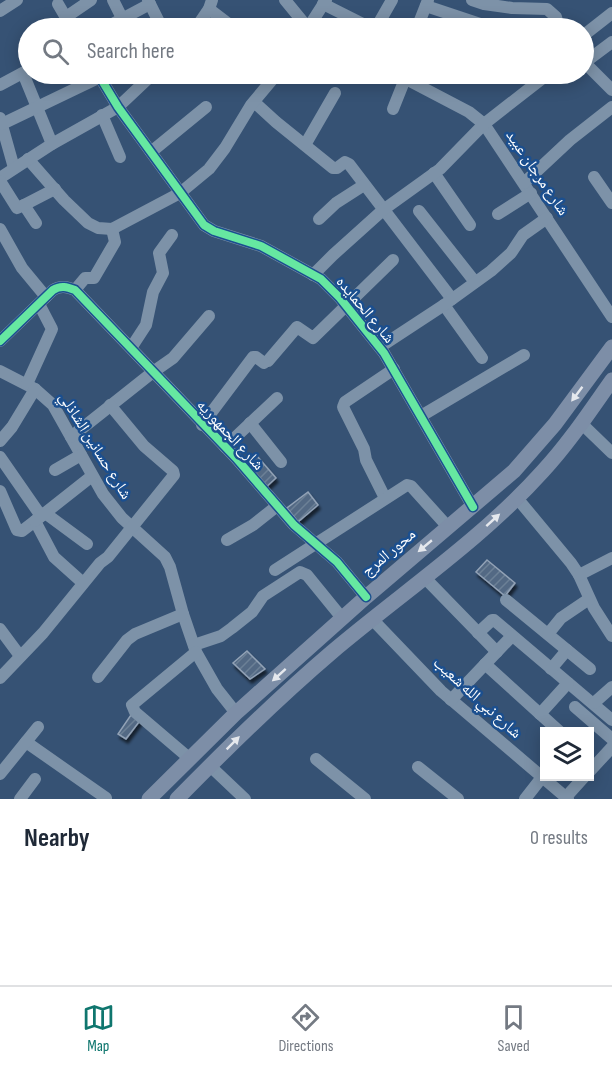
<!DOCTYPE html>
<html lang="en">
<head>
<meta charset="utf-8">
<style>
  :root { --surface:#fff; --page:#f2f2f3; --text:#1f2937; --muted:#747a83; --line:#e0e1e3; --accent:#0f766e }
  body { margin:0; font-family:"Sofia Sans Condensed","Noto Naskh Arabic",sans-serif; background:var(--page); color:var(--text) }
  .controls { position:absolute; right:18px; bottom:18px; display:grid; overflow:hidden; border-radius:0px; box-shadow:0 3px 15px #0003 }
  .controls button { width:54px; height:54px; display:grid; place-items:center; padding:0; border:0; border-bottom:2px solid var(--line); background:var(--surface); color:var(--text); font:30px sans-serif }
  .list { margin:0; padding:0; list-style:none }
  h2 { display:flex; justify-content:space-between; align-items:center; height:78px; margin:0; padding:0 24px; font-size:26px }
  h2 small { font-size:20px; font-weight:400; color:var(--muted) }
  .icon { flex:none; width:33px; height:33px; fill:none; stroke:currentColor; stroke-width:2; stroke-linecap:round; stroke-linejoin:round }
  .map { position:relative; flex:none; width:612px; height:799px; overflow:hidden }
  .search { position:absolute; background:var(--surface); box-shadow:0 3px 15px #0003; left:18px; right:18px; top:18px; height:66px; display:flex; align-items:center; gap:15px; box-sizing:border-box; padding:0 21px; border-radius:33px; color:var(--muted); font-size:22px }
  .sheet { height:186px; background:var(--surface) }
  nav { display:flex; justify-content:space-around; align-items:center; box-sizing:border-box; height:84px; border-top:2px solid var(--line); background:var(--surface); font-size:16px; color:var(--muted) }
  nav a { display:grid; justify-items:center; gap:3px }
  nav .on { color:var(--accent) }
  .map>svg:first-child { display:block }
  .building { fill:url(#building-hatch); stroke:#92a2b6; stroke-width:1.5; filter:url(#shadow) }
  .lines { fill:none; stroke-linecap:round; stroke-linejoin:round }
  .minor { stroke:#7d92a8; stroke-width:12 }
  .major { stroke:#7d8ea7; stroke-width:15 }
  .cycleway-casing { stroke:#1b4f8f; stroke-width:11 }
  .cycleway { stroke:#66e7a1; stroke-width:8 }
  .oneway { fill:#e5e8ed }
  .labels { text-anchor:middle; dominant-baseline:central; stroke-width:5; stroke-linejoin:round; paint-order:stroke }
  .street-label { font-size:16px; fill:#fff; stroke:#1b4f8f }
</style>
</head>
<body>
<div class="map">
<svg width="612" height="799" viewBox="0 0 612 799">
  <defs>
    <pattern id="building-hatch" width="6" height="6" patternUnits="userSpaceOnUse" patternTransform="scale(1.5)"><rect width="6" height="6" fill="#526984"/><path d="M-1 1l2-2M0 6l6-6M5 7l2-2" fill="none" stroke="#6c8096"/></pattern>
    <filter id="shadow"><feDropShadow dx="2" dy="4" stdDeviation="1.5" flood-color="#0009"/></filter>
  </defs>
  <rect width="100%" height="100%" fill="#365274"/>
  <!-- building -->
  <g class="building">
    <polygon points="257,456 276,478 264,489 245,467"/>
    <polygon points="308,492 318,505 298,522 287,508"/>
    <polygon points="487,560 515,583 505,596 476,572"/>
    <polygon points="247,651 265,669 250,679 233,663"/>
    <polygon points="133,712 142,718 126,739 118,734"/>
  </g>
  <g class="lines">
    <!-- minor -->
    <g class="minor">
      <polyline points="113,0 127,28"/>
      <polyline points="148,0 162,28"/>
      <polyline points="285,0 308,28"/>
      <polyline points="472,0 484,4 512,8 547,9 556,17 559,28"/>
      <polyline points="58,4 72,28"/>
      <polyline points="323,4 371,28"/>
      <polyline points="426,6 492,28"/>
      <polyline points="209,9 234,28"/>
      <polyline points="0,11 17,0"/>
      <polyline points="66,17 91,0"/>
      <polyline points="105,28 150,4"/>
      <polyline points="196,28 209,9 212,0"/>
      <polyline points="289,28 297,26 308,28"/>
      <polyline points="308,28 326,0"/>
      <polyline points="376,28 392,0"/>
      <polyline points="417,28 428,0"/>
      <polyline points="584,35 612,13"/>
      <polyline points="584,62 612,90"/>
      <polyline points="584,63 612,42"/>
      <polyline points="23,73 52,144"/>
      <polyline points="98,74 118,107 204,225 214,231 261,246 321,279 340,298 384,353 473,507"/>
      <polyline points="406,79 469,112 484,124 612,317"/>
      <polyline points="0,85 28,70"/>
      <polyline points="254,102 276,122 333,168 337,168 345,162 349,164 452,299"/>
      <polyline points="393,109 407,74"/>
      <polyline points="102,115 120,157"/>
      <polyline points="0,118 14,168"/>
      <polyline points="2,124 100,77"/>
      <polyline points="305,145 335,93"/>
      <polyline points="151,152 206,107"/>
      <polyline points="28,159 64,200 88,223 98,228 112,229 180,193 209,169 225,148 251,105 277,74"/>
      <polyline points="434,173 470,225"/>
      <polyline points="594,177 612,203"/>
      <polyline points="0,178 52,144 118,107 153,74"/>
      <polyline points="0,181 17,208 24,205 36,223"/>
      <polyline points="524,183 570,140 612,107"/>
      <polyline points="24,205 55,189"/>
      <polyline points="419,211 475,282"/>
      <polyline points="498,214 531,193"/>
      <polyline points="319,219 336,203 364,185"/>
      <polyline points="0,229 22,268 46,297"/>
      <polyline points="313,275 333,255 383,210 440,169 484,124 548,74"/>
      <polyline points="75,290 85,278 94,278 115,242 112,229"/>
      <polyline points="444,305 482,358"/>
      <path d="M0 341 53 290C61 285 67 287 75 290L236 458 294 525 337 562 366 597"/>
      <polyline points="380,347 444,305 491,271 511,253 523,235 547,218"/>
      <polyline points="131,348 146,325 153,292 163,273 159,253 172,235"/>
      <polyline points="268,361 297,327 313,338 393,260"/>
      <polyline points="0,371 35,389 53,405 103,494 122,518 165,557 170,567 183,614 196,652 217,689 236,713"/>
      <polyline points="27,384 52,329 39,304"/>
      <polyline points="421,416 524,355"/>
      <polyline points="250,423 281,462"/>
      <polyline points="581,423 612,453"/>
      <polyline points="202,425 253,357 256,357 264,363"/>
      <polyline points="71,437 153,372 173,358 209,316"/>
      <polyline points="0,441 12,427 35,389"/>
      <polyline points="225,447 277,398"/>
      <polyline points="0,457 41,516"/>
      <polyline points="55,470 81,455"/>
      <polyline points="0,491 17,530 22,531 35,521 54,557 83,583"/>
      <polyline points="385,498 366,460 364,449 343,407 345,402 394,369"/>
      <polyline points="517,498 571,563 579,575 594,608 612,636"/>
      <polyline points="45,513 87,544"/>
      <polyline points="35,521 92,476"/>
      <polyline points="227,540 253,525 277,506"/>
      <polyline points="275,570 407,485 411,486 448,527"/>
      <polyline points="579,575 612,558"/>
      <polyline points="424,577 497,652"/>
      <polyline points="506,600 590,669"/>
      <polyline points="372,619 441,691 568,799"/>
      <polyline points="0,629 20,656"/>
      <polyline points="478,633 492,620 494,620 612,720"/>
      <polyline points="548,634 561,618 589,599"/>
      <polyline points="194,645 221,636 232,628 252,612 263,596 300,572 307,575 342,618"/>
      <polyline points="485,664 560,732"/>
      <polyline points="551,669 567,650"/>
      <polyline points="98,677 127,640 135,634 183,614"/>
      <polyline points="0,678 43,633 100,563 108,557 174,475 173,471 144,446 110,405"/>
      <polyline points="451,700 512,636"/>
      <polyline points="594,703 612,687"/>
      <polyline points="575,707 612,739"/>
      <polyline points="540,714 568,683"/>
      <polyline points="26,742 106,798"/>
      <polyline points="189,758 135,712 132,705 196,652"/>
      <polyline points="316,759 365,799"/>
      <polyline points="210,766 245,799"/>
      <polyline points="418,767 458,799"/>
      <polyline points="590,771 612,747"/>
      <polyline points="0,774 38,727"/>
      <polyline points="566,797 585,776"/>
      <polyline points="20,799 35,779"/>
      <polyline points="525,799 543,776"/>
    </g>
    <!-- major -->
    <g class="major">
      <polyline points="149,799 236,713 366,597 514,471 555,424 612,347"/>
      <path d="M177 799C227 748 278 698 332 652 403 592 481 540 543 471 569 443 590 411 612 380"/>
    </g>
    <defs>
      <g id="cycleway">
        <polyline points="98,74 118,107 204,225 214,231 261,246 321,279 340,298 384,353 473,507"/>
        <path d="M0 341 53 290C61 285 67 287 75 290L236 458 294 525 337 562 366 597"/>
      </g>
    </defs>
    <!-- cycleway casing -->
    <use href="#cycleway" class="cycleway-casing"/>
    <!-- cycleway -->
    <use href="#cycleway" class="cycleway"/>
  </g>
  <!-- one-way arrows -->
  <defs><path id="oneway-solid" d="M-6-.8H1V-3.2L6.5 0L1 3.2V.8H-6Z" transform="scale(1.5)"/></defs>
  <g class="oneway">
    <use href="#oneway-solid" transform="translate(577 394) rotate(127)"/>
    <use href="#oneway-solid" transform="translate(493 520) rotate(-42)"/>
    <use href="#oneway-solid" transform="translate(425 546) rotate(140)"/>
    <use href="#oneway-solid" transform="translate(279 675) rotate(138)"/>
    <use href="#oneway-solid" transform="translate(233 743) rotate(-45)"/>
  </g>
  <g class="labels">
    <!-- street labels -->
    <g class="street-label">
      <text transform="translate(537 173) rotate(56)">شارع مرجان عبيد</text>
      <text transform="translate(365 310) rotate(50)">شارع الحمايده</text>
      <text transform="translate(230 435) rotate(47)">شارع الجمهوريه</text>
      <text transform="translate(95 446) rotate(58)">شارع حسانين الشاذلي</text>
      <text transform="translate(389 553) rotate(-40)">محور المرج</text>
      <text transform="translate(477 698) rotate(42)">شارع نبي الله شعيب</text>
    </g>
  </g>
</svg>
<div class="controls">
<button><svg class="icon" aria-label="layers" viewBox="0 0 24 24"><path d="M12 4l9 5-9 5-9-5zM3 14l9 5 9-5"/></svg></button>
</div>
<div class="search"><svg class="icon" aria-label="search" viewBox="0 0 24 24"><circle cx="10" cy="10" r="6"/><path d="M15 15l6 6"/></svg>Search here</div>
</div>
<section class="sheet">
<h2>Nearby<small>0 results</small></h2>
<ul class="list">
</ul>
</section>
<nav>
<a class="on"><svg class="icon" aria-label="map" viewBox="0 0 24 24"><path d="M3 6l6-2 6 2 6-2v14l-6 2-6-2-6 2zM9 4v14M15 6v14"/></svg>Map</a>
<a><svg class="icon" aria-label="directions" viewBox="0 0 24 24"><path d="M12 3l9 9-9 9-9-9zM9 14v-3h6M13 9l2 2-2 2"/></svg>Directions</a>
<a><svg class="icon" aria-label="saved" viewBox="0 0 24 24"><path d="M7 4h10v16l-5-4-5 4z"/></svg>Saved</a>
</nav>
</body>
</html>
